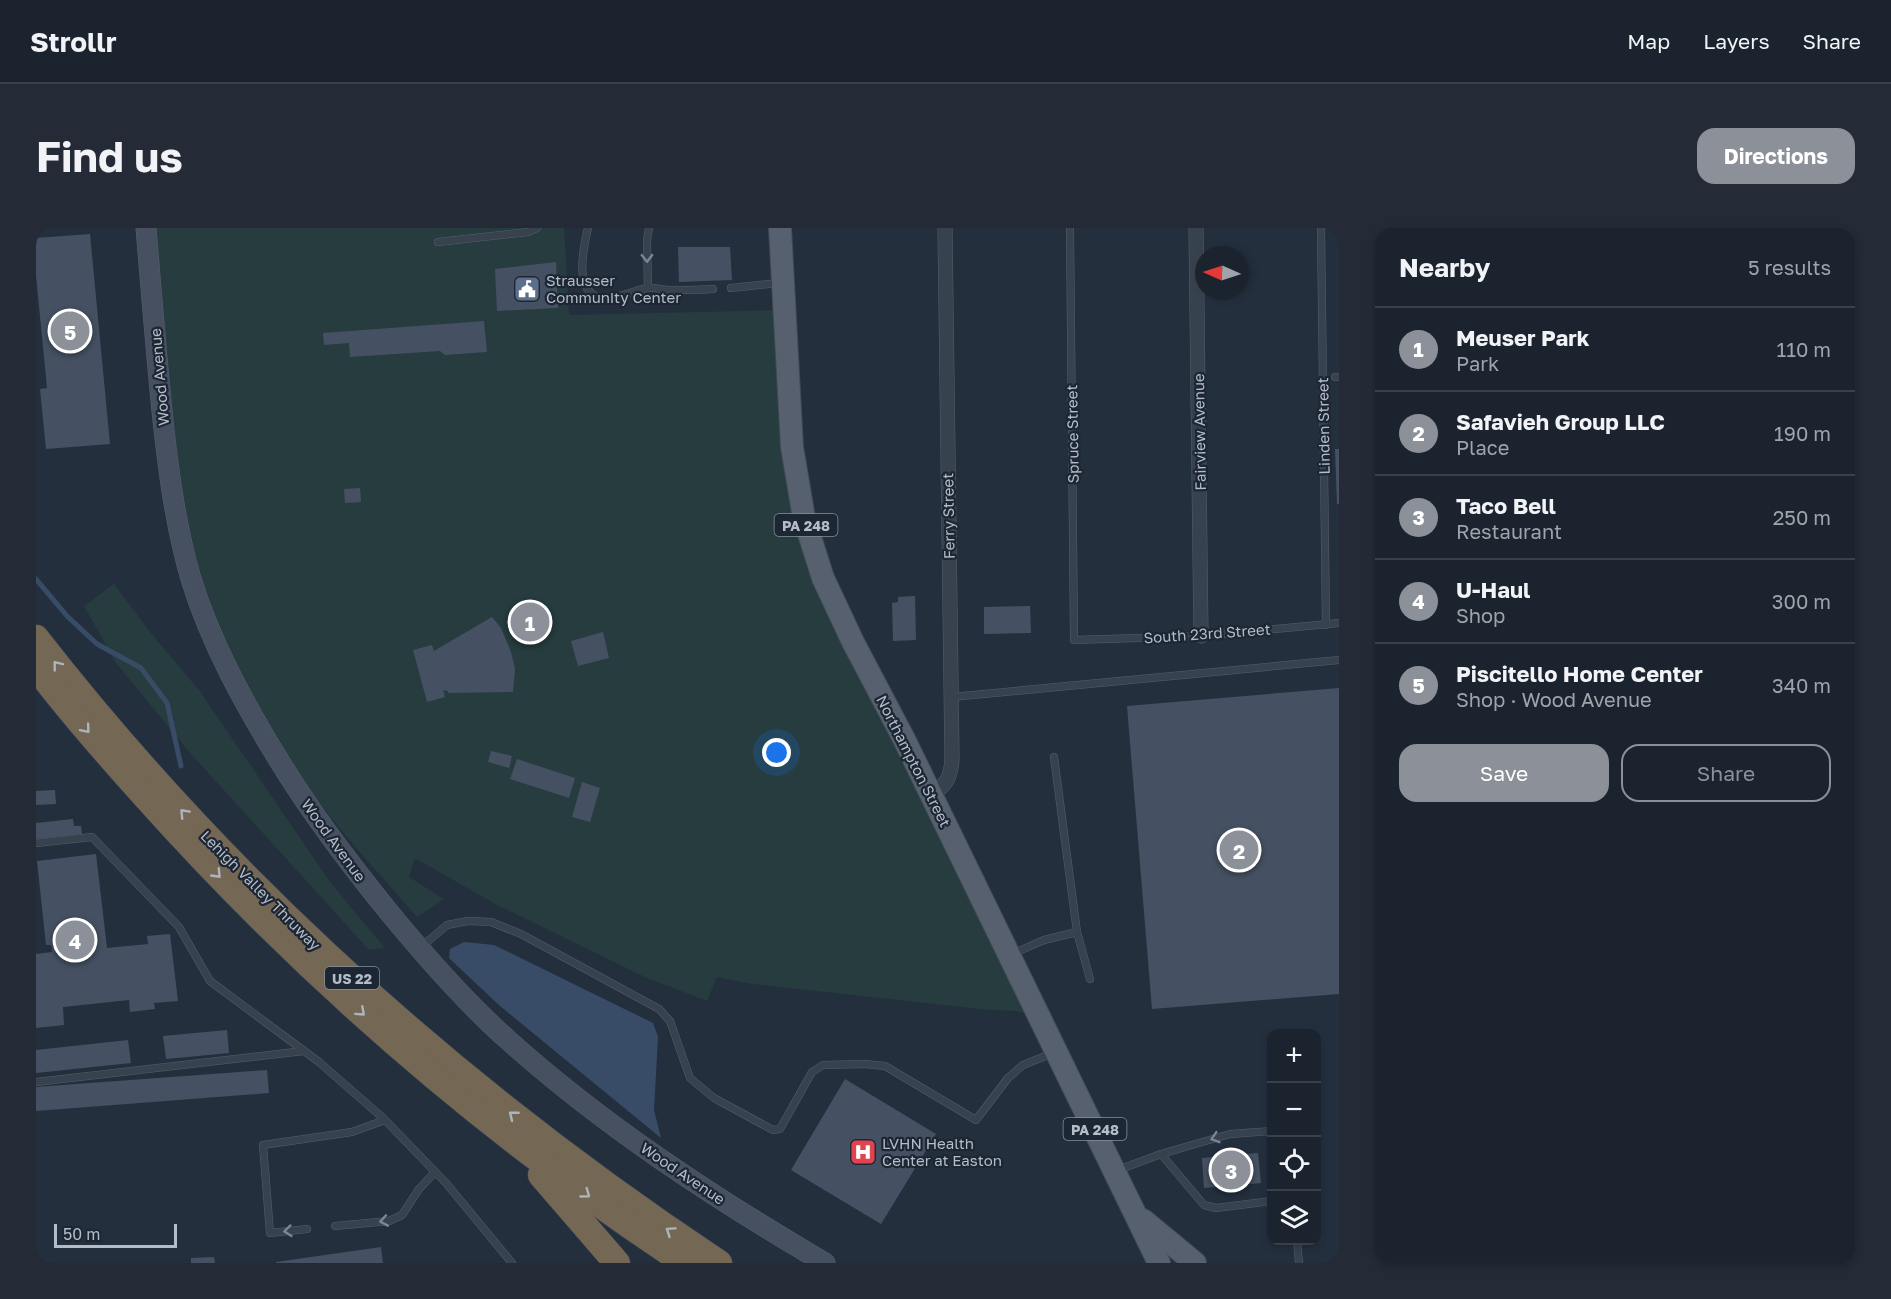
<!DOCTYPE html>
<html lang="en">
<head>
<meta charset="utf-8">
<style>
  :root { --surface:#1b232e; --page:#242b36; --text:#f1f3f6; --muted:#a0a4aa; --line:#39404a; --accent:#8c9099 }
  body { margin:0; font-family:"Golos Text",sans-serif; background:var(--page); color:var(--text) }
  .controls { position:absolute; right:18px; bottom:18px; display:grid; overflow:hidden; border-radius:12px; box-shadow:0 3px 9px #0003 }
  .controls button { width:54px; height:54px; display:grid; place-items:center; padding:0; border:0; border-bottom:2px solid var(--line); background:var(--surface); color:var(--text); font:30px sans-serif }
  .compass { position:absolute; left:1159px; top:18px; width:54px; height:54px; border-radius:50%; background:var(--surface); box-shadow:0 3px 9px #0003; rotate:273deg }
  .scale { position:absolute; left:18px; bottom:15px; width:123px; box-sizing:border-box; padding-left:6px; border:3px solid #b4bcc9; border-top:0; font-size:16px; line-height:21px; white-space:nowrap; color:#b4bcc9; -webkit-text-stroke:4px #1d2633; paint-order:stroke }
  .you { position:absolute; left:741px; top:525px; width:21px; height:21px; margin:-15px; border:4px solid #fff; border-radius:50%; background:#1a73e8; box-shadow:0 0 0 9px #1a73e833 }
  .badge { display:grid; place-items:center; width:39px; height:39px; border-radius:50%; background:var(--accent); color:#fff; font-size:20px; font-weight:700 }
  .pin { position:absolute; translate:-50% -50%; border:3px solid #fff; box-shadow:0 2px 6px #0006 }
  .list { margin:0; padding:0; list-style:none }
  h2 { display:flex; justify-content:space-between; align-items:center; height:78px; margin:0; padding:0 24px; font-size:26px }
  h2 small { font-size:20px; font-weight:400; color:var(--muted) }
  .list li { display:grid; grid-template-columns:39px 1fr auto; gap:18px; align-items:center; box-sizing:border-box; height:84px; padding:0 24px; border-top:2px solid var(--line) }
  .list b { display:block; font-size:22px; white-space:nowrap }
  .list p { margin:0; font-size:20px; white-space:nowrap; color:var(--muted) }
  .list em { font-size:20px; font-style:normal; color:var(--muted) }
  .actions { display:flex; gap:12px; padding:18px 24px }
  .actions a { flex:1; padding:14px 0; border:2px solid var(--accent); border-radius:18px; text-align:center; font-size:21px; color:var(--accent) }
  .actions .main { background:var(--accent); color:#fff }
  .icon { flex:none; width:33px; height:33px; fill:none; stroke:currentColor; stroke-width:2; stroke-linecap:round; stroke-linejoin:round }
  .map { position:relative; flex:none; width:1303px; height:1035px; overflow:hidden; border-radius:18px }
  header { display:flex; align-items:center; gap:36px; box-sizing:border-box; height:84px; padding:0 30px; background:var(--surface); border-bottom:2px solid var(--line) }
  header strong { font-size:28px }
  nav { display:flex; gap:33px; margin-inline-start:auto; font-size:21px }
  .intro { display:flex; align-items:center; justify-content:space-between; box-sizing:border-box; height:144px; padding:0 36px }
  h1 { margin:0; font-size:42px }
  .button { padding:15px 27px; border-radius:18px; background:var(--accent); color:#fff; font-size:21px; font-weight:700 }
  main { display:flex; gap:36px; padding:0 36px }
  aside { flex:1; background:var(--surface); border-radius:18px; box-shadow:0 3px 9px #0003 }
  .map>svg:first-child { display:block }
  .green { fill:#263c3f }
  .water { fill:#394c67 }
  .lines { fill:none; stroke-linecap:round; stroke-linejoin:round }
  .stream { stroke:#394c67; stroke-width:5 }
  .building { fill:#455162 }
  .service-casing { stroke:#565f6c; stroke-width:8 }
  .minor-casing { stroke:#565f6c; stroke-width:15 }
  .secondary-casing { stroke:#565f6c; stroke-width:21 }
  .primary-casing { stroke:#414a57; stroke-width:24 }
  .motorway-casing { stroke:#434c59; stroke-width:27 }
  .service { stroke:#38414e; stroke-width:7 }
  .minor { stroke:#38414e; stroke-width:14 }
  .secondary { stroke:#465061; stroke-width:20 }
  .primary { stroke:#56606e; stroke-width:22 }
  .motorway { stroke:#746855; stroke-width:26 }
  .oneway { stroke:#7c8592 }
  .oneway2 { stroke:#aeb4bd }
  .labels { text-anchor:middle; dominant-baseline:central; stroke-width:4.5; stroke-linejoin:round; paint-order:stroke }
  .shield { fill:#1d2633; stroke:#878f9c; stroke-width:1.5 }
  .shield-label { font-size:14px; font-weight:bold; fill:#b4bcc9 }
  .poi-label { font-size:15px; fill:#b4bcc9; stroke:#1d2633; text-anchor:start }
  .street-label { font-size:15px; fill:#b4bcc9; stroke:#1d2633 }
</style>
</head>
<body>
<header>
<strong>Strollr</strong>
<nav><a>Map</a><a>Layers</a><a>Share</a></nav>
</header>
<div class="intro"><h1>Find us</h1><a class="button">Directions</a></div>
<main>
<div class="map">
<svg width="1303" height="1035" viewBox="0 0 1303 1035">
  <rect width="100%" height="100%" fill="#242f3e"/>
  <!-- green -->
  <g class="green">
    <path d="M120 0H528L533 87 748 82 768 290 1002 788 980 783 953 782 716 756 681 749 671 773 609 749 461 677 379 630 373 649 408 671 381 689C344 646 303 604 271 557 252 528 234 497 217 467 197 431 177 392 165 351 134 243 128 113 120 0Z"/>
    <polygon points="78,356 114,404 163,462 294,654 349,720 333,722 155,526 80,435 48,378"/>
  </g>
  <!-- water -->
  <polygon class="water" points="428,714 458,717 617,795 622,809 618,882 625,910 464,778 413,730 414,721"/>
  <g class="lines">
    <!-- stream -->
    <polyline class="stream" points="0,351 31,388 61,416 105,440 131,475 145,538"/>
  </g>
  <!-- building -->
  <g class="building">
    <polygon points="54,6 74,216 10,221 4,161 11,160 0,47 0,10"/>
    <polygon points="642,19 694,19 696,52 643,54"/>
    <polygon points="520,34 522,80 461,83 459,41"/>
    <polygon points="448,93 451,124 409,127 404,123 314,129 313,115 288,117 287,105"/>
    <polygon points="1299,221 1303,221 1303,276 1301,276"/>
    <polygon points="324,260 325,274 309,275 308,261"/>
    <polygon points="879,368 880,412 857,413 856,375 862,374 862,369"/>
    <polygon points="994,378 995,405 948,406 948,379"/>
    <polygon points="456,389 465,400 475,424 479,441 477,464 412,465 412,463 407,462 409,469 391,474 377,422 396,417 398,423"/>
    <polygon points="567,404 573,430 542,438 535,413"/>
    <polygon points="1303,460 1303,766 1116,781 1091,478"/>
    <polygon points="455,523 476,528 473,540 452,534"/>
    <polygon points="481,531 539,550 533,570 474,551"/>
    <polygon points="546,554 564,560 554,594 536,589"/>
    <polygon points="19,562 20,576 0,577 0,563"/>
    <polygon points="37,591 38,598 45,598 46,606 0,611 0,595"/>
    <polygon points="60,626 71,720 112,716 111,708 134,706 142,773 118,775 119,781 94,784 93,772 27,779 28,797 0,800 0,726 16,724 15,717 10,717 1,633"/>
    <polygon points="191,802 193,825 130,831 127,808"/>
    <polygon points="92,812 95,835 0,845 0,822"/>
    <polygon points="231,842 233,865 0,883 0,859"/>
    <polygon points="809,851 900,906 845,996 755,942"/>
    <polygon points="1222,925 1225,955 1168,960 1166,930"/>
    <polygon points="345,1019 347,1035 240,1035 240,1034"/>
    <polygon points="178,1029 179,1035 155,1035 155,1030"/>
  </g>
  <g class="lines">
    <defs>
      <g id="service">
        <path d="M552 0C547 21 536 70 570 70 586 69 597 63 611 60 618 59 627 62 635 62 649 62 663 62 677 61"/>
        <polyline points="1034,0 1038,412 1165,408 1303,395"/>
        <polyline points="1285,0 1290,397"/>
        <polyline points="402,14 492,4 501,0"/>
        <polyline points="612,60 611,12 613,0"/>
        <polyline points="695,60 743,55"/>
        <polyline points="1299,149 1303,149"/>
        <polyline points="916,469 1303,432"/>
        <polyline points="0,615 56,609 143,699 174,753 283,834 347,890 410,955 476,1035"/>
        <polyline points="1041,704 1054,751"/>
        <polyline points="385,719 411,697 432,693 455,694 485,706 623,781 634,793 654,850 678,870 737,902 744,901 776,844 787,837 829,836 849,838 940,892 972,850 987,837 1017,825"/>
        <polyline points="976,726 1008,712 1041,704 1018,529"/>
        <polyline points="0,854 268,823"/>
        <polyline points="1125,926 1194,906 1236,903"/>
        <polyline points="1082,942 1125,926 1168,977 1180,980 1236,973"/>
        <polyline points="299,998 353,993 366,987 383,961 399,944"/>
        <polyline points="271,1001 234,1005 227,917 316,904 349,892"/>
        <polyline points="1261,1012 1263,1035"/>
      </g>
      <g id="minor">
        <polyline points="1160,0 1165,408"/>
        <path d="M895 567C910 558 915 549 916 531L909 0"/>
      </g>
      <path id="secondary" d="M110 0C115 61 120 122 126 183 132 240 139 296 155 351 175 416 209 477 244 534 276 586 313 635 352 683 389 728 428 773 472 812 568 898 678 970 789 1035"/>
      <g id="primary">
        <polyline points="744,0 756,219 768,290 787,350 817,414 868,511 1123,1035"/>
        <polyline points="1107,992 1159,1035"/>
      </g>
      <g id="motorway">
        <path d="M0 410C191 655 424 863 683 1035"/>
        <path d="M0 439C34 484 71 526 108 567 267 745 450 904 649 1035"/>
        <polyline points="505,947 581,1035"/>
      </g>
    </defs>
    <!-- service casing -->
    <use href="#service" class="service-casing"/>
    <!-- minor casing -->
    <use href="#minor" class="minor-casing"/>
    <!-- secondary casing -->
    <use href="#secondary" class="secondary-casing"/>
    <!-- primary casing -->
    <use href="#primary" class="primary-casing"/>
    <!-- motorway casing -->
    <use href="#motorway" class="motorway-casing"/>
    <!-- service -->
    <use href="#service" class="service"/>
    <!-- minor -->
    <use href="#minor" class="minor"/>
    <!-- secondary -->
    <use href="#secondary" class="secondary"/>
    <!-- primary -->
    <use href="#primary" class="primary"/>
    <!-- motorway -->
    <use href="#motorway" class="motorway"/>
  </g>
  <!-- one-way arrows -->
  <defs><path id="oneway-chevron" d="M-2-3.5L2.5 0L-2 3.5" fill="none" stroke-width="1.6" stroke-linecap="round" stroke-linejoin="round" transform="scale(1.5)"/></defs>
  <g class="oneway">
    <use href="#oneway-chevron" transform="translate(611 30) rotate(89)"/>
    <use href="#oneway-chevron" transform="translate(1179 910) rotate(163)"/>
    <use href="#oneway-chevron" transform="translate(348 993) rotate(170)"/>
    <use href="#oneway-chevron" transform="translate(252 1003) rotate(174)"/>
  </g>
  <g class="oneway2">
    <use href="#oneway-chevron" transform="translate(21 437) rotate(-128)"/>
    <use href="#oneway-chevron" transform="translate(50 501) rotate(50)"/>
    <use href="#oneway-chevron" transform="translate(148 585) rotate(-133)"/>
    <use href="#oneway-chevron" transform="translate(181 646) rotate(46)"/>
    <use href="#oneway-chevron" transform="translate(325 784) rotate(42)"/>
    <use href="#oneway-chevron" transform="translate(477 887) rotate(-141)"/>
    <use href="#oneway-chevron" transform="translate(550 966) rotate(36)"/>
    <use href="#oneway-chevron" transform="translate(634 1003) rotate(-146)"/>
  </g>
  <!-- icons -->
  <defs>
    <symbol id="civic-square" viewBox="-11 -11 22 22"><rect x="-9" y="-9" width="18" height="18" rx="4" fill="#5c6f8a" stroke="#1d2633"/><path d="M-.6-6.5H3V-4.5H.6V-3L4-1V1h2V6H-6V1h2V-1L-.6-3ZM-1.2 2.5V6h2.4V2.5Z" fill="#fff"/></symbol>
    <symbol id="hospital-square" viewBox="-11 -11 22 22"><rect x="-9" y="-9" width="18" height="18" rx="4" fill="#e0444e" stroke="#1d2633"/><path d="M-5-5h3v3.5h4V-5h3V5h-3V1.5h-4V5h-3Z" fill="#fff"/></symbol>
  </defs>
  <g fill-rule="evenodd">
    <use href="#civic-square" x="476" y="46" width="30" height="30"/>
    <use href="#hospital-square" x="812" y="909" width="30" height="30"/>
  </g>
  <g class="labels">
    <!-- shield labels -->
    <g class="shield">
      <rect x="738.5" y="286" width="63" height="22" rx="4.5"/>
      <rect x="289" y="739" width="54" height="22" rx="4.5"/>
      <rect x="1027.5" y="890" width="63" height="22" rx="4.5"/>
    </g>
    <g class="shield-label">
      <text x="770" y="297">PA 248</text>
      <text x="316" y="750">US 22</text>
      <text x="1059" y="901">PA 248</text>
    </g>
    <!-- poi labels -->
    <g class="poi-label">
      <text x="510" y="52">Strausser<tspan x="510" dy="17">Community Center</tspan></text>
      <text x="846" y="915">LVHN Health<tspan x="846" dy="17">Center at Easton</tspan></text>
    </g>
    <!-- street labels -->
    <g class="street-label">
      <text transform="translate(123 149) rotate(-95)">Wood Avenue</text>
      <text transform="translate(1287 198) rotate(-91)">Linden Street</text>
      <text transform="translate(1163 204) rotate(-91)">Fairview Avenue</text>
      <text transform="translate(1036 206) rotate(-91)">Spruce Street</text>
      <text transform="translate(912 288) rotate(-91)">Ferry Street</text>
      <text transform="translate(1171 405) rotate(-4)">South 23rd Street</text>
      <text transform="translate(878 533) rotate(63)">Northampton Street</text>
      <text transform="translate(298 612) rotate(54)">Wood Avenue</text>
      <text transform="translate(225 662) rotate(45)">Lehigh Valley Thruway</text>
      <text transform="translate(647 945) rotate(34)">Wood Avenue</text>
    </g>
  </g>
</svg>
<div class="controls">
<button>+</button>
<button>−</button>
<button><svg class="icon" aria-label="locate" viewBox="0 0 24 24"><circle cx="12" cy="12" r="6"/><path d="M12 2v4M12 18v4M2 12h4M18 12h4"/></svg></button>
<button><svg class="icon" aria-label="layers" viewBox="0 0 24 24"><path d="M12 4l9 5-9 5-9-5zM3 14l9 5 9-5"/></svg></button>
</div>
<svg class="compass" viewBox="-18 -18 36 36"><path d="M0-13l5 13h-10z" fill="#e53935"/><path d="M0 13l5-13h-10z" fill="#a0a4aa"/></svg>
<div class="scale">50 m</div>
<div class="you"></div>
<div class="pin badge" style="left:494px;top:394px">1</div>
<div class="pin badge" style="left:1203px;top:622px">2</div>
<div class="pin badge" style="left:1195px;top:942px">3</div>
<div class="pin badge" style="left:39px;top:712px">4</div>
<div class="pin badge" style="left:34px;top:103px">5</div>
</div>
<aside>
<h2>Nearby<small>5 results</small></h2>
<ul class="list">
<li><span class="badge">1</span><div><b>Meuser Park</b><p>Park</p></div><em>110 m</em></li>
<li><span class="badge">2</span><div><b>Safavieh Group LLC</b><p>Place</p></div><em>190 m</em></li>
<li><span class="badge">3</span><div><b>Taco Bell</b><p>Restaurant</p></div><em>250 m</em></li>
<li><span class="badge">4</span><div><b>U-Haul</b><p>Shop</p></div><em>300 m</em></li>
<li><span class="badge">5</span><div><b>Piscitello Home Center</b><p>Shop · Wood Avenue</p></div><em>340 m</em></li>
</ul>
<div class="actions"><a class="main">Save</a><a>Share</a></div>
</aside>
</main>
</body>
</html>
